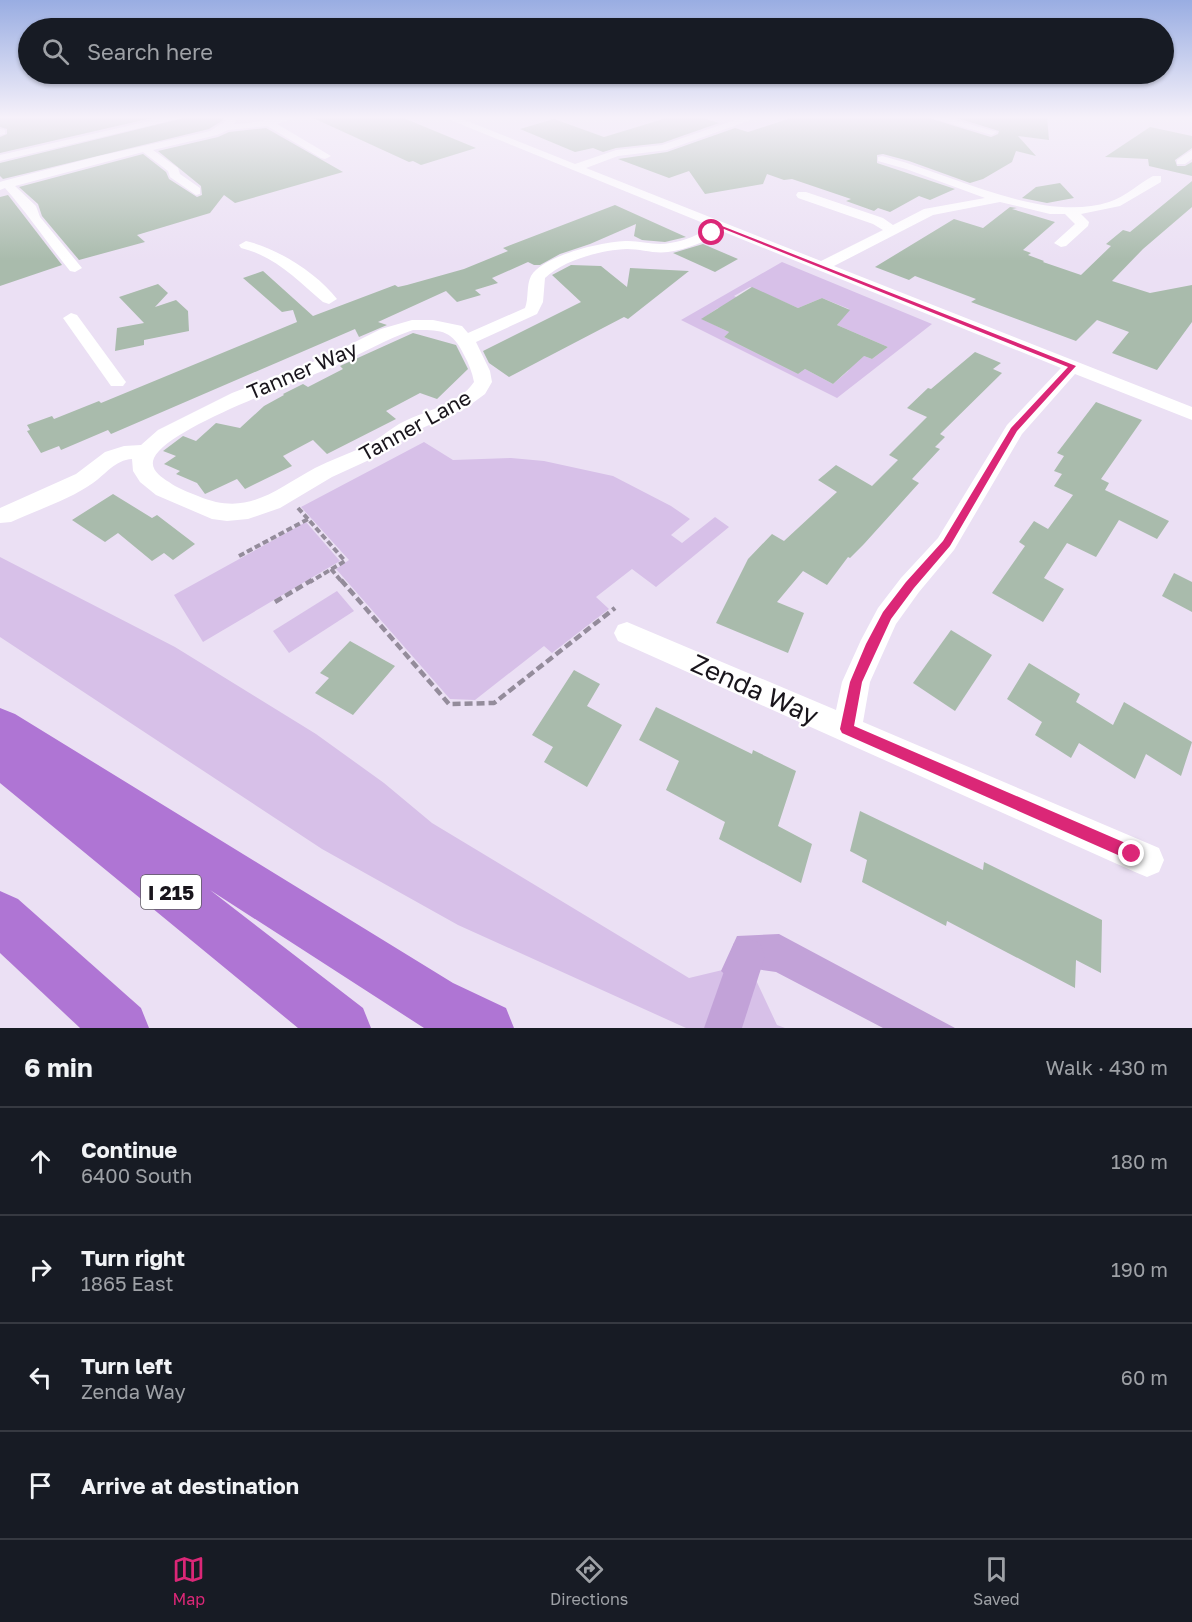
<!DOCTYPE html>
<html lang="en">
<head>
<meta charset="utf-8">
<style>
  :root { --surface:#171b24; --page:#20242c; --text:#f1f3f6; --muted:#9ea1a6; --line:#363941; --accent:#db2777 }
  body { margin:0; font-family:"Golos Text",sans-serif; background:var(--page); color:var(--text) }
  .stop { position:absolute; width:18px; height:18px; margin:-14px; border:4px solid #db2777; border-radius:50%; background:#fff }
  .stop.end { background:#db2777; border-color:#fff; box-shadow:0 2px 6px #0008 }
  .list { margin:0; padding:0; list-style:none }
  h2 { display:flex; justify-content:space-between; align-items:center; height:78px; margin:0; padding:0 24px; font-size:26px }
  h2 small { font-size:20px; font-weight:400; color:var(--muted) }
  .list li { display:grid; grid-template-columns:39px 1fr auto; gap:18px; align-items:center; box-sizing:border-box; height:108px; padding:0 24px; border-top:2px solid var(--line) }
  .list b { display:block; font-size:22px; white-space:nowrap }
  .list p { margin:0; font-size:20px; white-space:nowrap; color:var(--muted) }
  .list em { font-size:20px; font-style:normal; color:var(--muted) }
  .icon { flex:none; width:33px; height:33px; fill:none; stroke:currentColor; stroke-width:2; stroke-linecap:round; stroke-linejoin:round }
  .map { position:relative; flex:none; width:1192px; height:1028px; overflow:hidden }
  .search { position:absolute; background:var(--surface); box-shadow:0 2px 4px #0004; left:18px; right:18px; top:18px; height:66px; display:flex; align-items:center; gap:15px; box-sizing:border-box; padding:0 21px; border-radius:33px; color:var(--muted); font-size:22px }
  .sheet { height:510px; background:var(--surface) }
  nav { display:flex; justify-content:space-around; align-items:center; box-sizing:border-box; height:84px; border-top:2px solid var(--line); background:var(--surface); font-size:16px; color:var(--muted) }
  nav a { display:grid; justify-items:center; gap:3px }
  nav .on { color:var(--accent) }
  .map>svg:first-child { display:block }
  .green { fill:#d7c0e8; fill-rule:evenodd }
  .water { fill:#c2a2d8 }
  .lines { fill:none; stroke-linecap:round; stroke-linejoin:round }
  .canal { fill:#c2a2d8; fill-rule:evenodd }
  .building { fill:#a9bbac }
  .path-far1 { stroke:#948c9b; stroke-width:4; stroke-dasharray:6 3; stroke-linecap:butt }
  .path { stroke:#948c9b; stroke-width:4.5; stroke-dasharray:8 4; stroke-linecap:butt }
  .minor { fill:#fff; fill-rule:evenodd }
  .highway { fill:#af75d4; fill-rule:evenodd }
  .route { fill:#db2777 }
  .labels { text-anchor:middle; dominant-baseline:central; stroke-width:4.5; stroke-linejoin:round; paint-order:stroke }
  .shield { fill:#fff; stroke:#5e5b60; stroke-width:1.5 }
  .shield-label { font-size:20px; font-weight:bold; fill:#19151c }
  .street-label { font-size:21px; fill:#19151c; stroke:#fff }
  .near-street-label { font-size:26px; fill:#19151c; stroke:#fff }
</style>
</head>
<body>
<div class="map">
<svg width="1192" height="1028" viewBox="0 0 1192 1028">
  <rect width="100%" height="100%" fill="#ebe0f4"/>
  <!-- green -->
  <g class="green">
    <path d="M782 262 932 324 837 398 681 320ZM750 287 798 308 822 298 849 309 837 325 888 347 872 359 856 353 848 371 833 384 805 369 798 374 724 337 729 332 702 319 718 308 751 304 734 296Z"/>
    <polygon points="424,442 453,460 511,458 544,461 613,476 671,506 690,519 671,535 682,543 715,517 729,527 656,587 632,569 596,597 609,609 552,653 544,646 475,700 450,699 336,569 349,560 301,507"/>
    <polygon points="306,522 340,561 203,642 174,595"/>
    <polygon points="0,557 175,647 316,734 384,783 432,823 689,978 735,967 716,1028 686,1028 458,925 322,849 0,637"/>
    <polygon points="337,591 354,611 289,653 273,631"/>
    <polygon points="755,978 777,1025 785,1028 740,1028"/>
  </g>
  <!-- water -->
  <polygon class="water" points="779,934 955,1028 883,1028 776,972 756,969 748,994 721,971 737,936"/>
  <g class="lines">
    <!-- canal -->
    <polygon class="canal" points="747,938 760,943 765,956 742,1028 704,1028 734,943"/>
  </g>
  <!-- building -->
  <g class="building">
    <polygon points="0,117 156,117 0,153 0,137 7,134 7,129 0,127"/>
    <polygon points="188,117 221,117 223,120 209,129 3,179 0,176 0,163"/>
    <polygon points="311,117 401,117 476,148 421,165 413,161 409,162"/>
    <polygon points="670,117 699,117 719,123 662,143 616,148 603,152 593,148 575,152 520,129 554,119 604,137"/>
    <polygon points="794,117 925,117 991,137 998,134 999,131 954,117 1047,117 1049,140 1018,136 1036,156 1016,151 1012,162 983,179 970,183 909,161 883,154 877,155 877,163 955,189 930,200 919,196 890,212 878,208 874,211 846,201 851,199 792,179 784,180 767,174 763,184 705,194 689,171 669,178 618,159 667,152 735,128 748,132"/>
    <polygon points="1150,127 1192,136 1192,148 1175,160 1177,166 1185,166 1192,162 1192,176 1149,166 1148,159 1105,157"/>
    <polygon points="266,128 343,172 235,203 224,195 210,213 137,235 145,242 79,260 42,216 38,204 19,187 143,154 166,172 169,179 197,197 202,195 201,186 158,151 218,137 229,132"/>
    <polygon points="1192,181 1192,207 1143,249 1112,281 1150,293 1192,285 1192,322 1157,370 1112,353 1129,332 1097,320 1076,341 971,302 976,299 915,276 909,280 875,267 954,219 983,228 1010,207 1017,208 1012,209 1055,222 1023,250 1031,253 1028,255 1044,261 1043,262 1081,275 1111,246 1106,244 1123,230 1130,232"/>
    <polygon points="1060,183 1074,198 1047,203 1022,198 1036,187"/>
    <polygon points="8,195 62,265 0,286 0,197"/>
    <polygon points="615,205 686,237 665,242 642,240 634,236 636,224 590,244 560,254 540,265 534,265 528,262 492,278 498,283 475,290 481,295 457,302 446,291 378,322 387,325 359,337 355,329 111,434 108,430 61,450 59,446 41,453 27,431 30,430 27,425 52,416 54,419 99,401 101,403 297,322 293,310 282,312 243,278 263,271 313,316 395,285 398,287 407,285 464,269 508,251 503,248"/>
    <polygon points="703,244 738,259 715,272 673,253"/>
    <polygon points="571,265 601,266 627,287 630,268 689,271 628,319 624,317 509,377 489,363 483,351 581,302 552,275"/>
    <polygon points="158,284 168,293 155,307 176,300 188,311 189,331 144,340 144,345 115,351 117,328 144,323 119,297"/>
    <polygon points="752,287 798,308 822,298 850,310 837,325 888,347 872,359 864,356 833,384 805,369 798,374 724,337 729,332 701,319"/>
    <polygon points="413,333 456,345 468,369 437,399 420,393 386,411 396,419 327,454 313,440 283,456 292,466 245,489 237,479 205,494 197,483 176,474 180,471 164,464 176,456 163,451 183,436 196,441 216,423 240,428 264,406 284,395 283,394 303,384 308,387 343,369 340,366"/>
    <polygon points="975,352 1001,363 993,369 1002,373 940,434 945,437 935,447 940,449 912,479 919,483 864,544 850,558 848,557 827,585 803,571 777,602 804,613 788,653 716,623 748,559 772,534 784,541 837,492 818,480 836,465 872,486 898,460 889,455 927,417 907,408 928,388 931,389"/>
    <polygon points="1096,402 1142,420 1101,479 1109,483 1105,490 1169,521 1157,539 1119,520 1096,557 1067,543 1044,578 1064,589 1043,622 992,593 1025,546 1019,542 1034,521 1048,529 1073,495 1054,486 1062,474 1054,471 1064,456 1057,453"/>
    <polygon points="113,494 152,518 157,515 195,544 173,560 164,553 152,561 118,533 105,542 72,520"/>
    <polygon points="1174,573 1192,582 1192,612 1162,596"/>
    <polygon points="951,630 992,655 955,711 913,683"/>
    <polygon points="350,641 395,666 353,715 315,693 329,678 320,673"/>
    <polygon points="1029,663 1080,694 1076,702 1113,725 1124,702 1192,742 1181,776 1146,754 1135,779 1079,743 1071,758 1035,735 1042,722 1007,699"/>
    <polygon points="574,670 600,684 587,706 622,725 587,787 544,762 553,747 532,735"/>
    <polygon points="656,707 752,754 753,750 796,771 778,826 812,844 801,883 719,839 725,822 666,790 679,761 639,740"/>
    <polygon points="860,811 983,870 984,862 1102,920 1101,973 1076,960 1075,988 947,921 946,926 862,882 867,860 850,851"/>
  </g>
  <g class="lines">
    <!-- path-far1 -->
    <g class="path-far1">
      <polyline points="298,508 308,519"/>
      <polyline points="239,556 308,519 345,561 310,582"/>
      <polyline points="331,569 342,582"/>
    </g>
    <!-- path -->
    <g class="path">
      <polyline points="341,580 449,704 494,703 615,608"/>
      <polyline points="275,602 312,580"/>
    </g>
    <!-- minor -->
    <g class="minor">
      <polygon points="167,117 186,117 0,161 0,155"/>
      <path d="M223 117H233L236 121 234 124C256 123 276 117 298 117L277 124 331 156 325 159 321 158 267 126 228 130 217 135 153 150 178 168 180 174 200 188V194L196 195 170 177 168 171 143 152 15 186 36 206 40 217 82 268 75 272 70 271C48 244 28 214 5 188L0 190V182L3 181 99 156 210 131 226 121Z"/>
      <path d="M443 117H457L575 164 616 150 662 145 744 117H759L667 150 618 156 586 168 821 261 883 230 873 224 798 198 796 195 798 192H806L883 218 893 225 924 209 985 198 906 169 878 161V157L882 156C949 172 1041 224 1109 202 1125 197 1138 184 1153 176H1161V182L1120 206 1081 214 1089 222 1088 226 1066 246 1061 247 1054 243 1075 224 1065 214H1050L1000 202 933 215 834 266 1192 407V420L1075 374 1022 434 954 550 919 592 896 624 870 682 863 722 1159 848 1164 860 1159 872 1147 877 1135 872 618 641 614 633 618 625 627 622 836 710 842 682 861 640 878 608 901 578 938 538 1007 425 1061 368 724 232C706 241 688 249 668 252 654 254 641 249 627 249 601 250 564 260 545 278L543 302 537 314 476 342 490 371 492 382 485 394 466 408 416 431 380 455 332 477 280 508 248 519 227 521 212 519 156 495 140 482 133 471 132 459C115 460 106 474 93 483 69 500 37 510 11 522L0 523V508L76 474 105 452 124 446 141 445 158 430 232 393 323 358 381 329 412 320H433L462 326 468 333 525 308C529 298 526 286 531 276 543 255 605 241 628 241 642 241 656 246 670 243 685 241 699 234 713 227ZM413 330C440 330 452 329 464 355 469 364 472 372 474 382 459 405 422 411 399 424 388 431 377 440 365 446 348 454 331 460 315 468 273 491 247 517 198 496 188 492 177 488 169 482 161 477 149 469 154 458 169 427 300 381 335 366 361 354 386 339 413 330Z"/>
      <polygon points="927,117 945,117 997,132 992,135"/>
      <polygon points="0,129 5,130 5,134 0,135"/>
      <polygon points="1192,150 1192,159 1185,164 1177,164 1177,160"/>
      <path d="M246 241C277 248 317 273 337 299L329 304 323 302C297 280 275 256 241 248L239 245Z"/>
      <polygon points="71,313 77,315 123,378 126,382 123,386 111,386 63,318"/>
    </g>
    <!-- highway -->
    <g class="highway">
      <polygon points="0,708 15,714 453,983 506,1008 514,1028 424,1028 210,890 363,1008 371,1028 298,1028 0,783"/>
      <polygon points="0,891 18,899 141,1008 149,1028 80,1028 0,953"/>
    </g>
  </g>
  <!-- sky -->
  <linearGradient id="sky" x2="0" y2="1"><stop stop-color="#99ade2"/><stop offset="0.45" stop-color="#f6f1fa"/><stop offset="1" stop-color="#f6f1fa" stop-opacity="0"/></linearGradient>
  <rect width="1192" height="261" fill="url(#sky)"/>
  <!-- route -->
  <polygon class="route" points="722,226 1076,366 1017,431 950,546 914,588 891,619 862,682 854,726 1137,848 1139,854 1137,859 1132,861 1127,859 842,733 840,729 850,682 866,644 883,612 906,582 943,541 1011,428 1068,367 724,229 714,234 709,233"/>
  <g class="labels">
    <!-- shield labels -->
    <rect class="shield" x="141" y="875" width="60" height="34" rx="4.5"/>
    <g class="shield-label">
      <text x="171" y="892">I 215</text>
    </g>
    <!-- street labels -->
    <g class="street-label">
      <text transform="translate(302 370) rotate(-23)">Tanner Way</text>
      <text transform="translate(415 425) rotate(-29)">Tanner Lane</text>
    </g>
    <!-- near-street labels -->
    <g class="near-street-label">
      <text transform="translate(755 689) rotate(24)">Zenda Way</text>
    </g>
  </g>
</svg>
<div class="stop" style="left:712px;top:233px"></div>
<div class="stop end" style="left:1132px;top:854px"></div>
<div class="search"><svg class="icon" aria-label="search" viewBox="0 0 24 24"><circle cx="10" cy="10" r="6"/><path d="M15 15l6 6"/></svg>Search here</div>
</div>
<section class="sheet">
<h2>6 min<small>Walk · 430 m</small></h2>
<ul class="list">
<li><svg class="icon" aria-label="ahead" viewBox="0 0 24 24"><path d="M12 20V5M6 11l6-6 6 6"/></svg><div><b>Continue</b><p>6400 South</p></div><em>180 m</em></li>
<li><svg class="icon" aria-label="right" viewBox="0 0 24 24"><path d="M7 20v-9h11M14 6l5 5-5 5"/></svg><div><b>Turn right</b><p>1865 East</p></div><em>190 m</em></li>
<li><svg class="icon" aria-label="left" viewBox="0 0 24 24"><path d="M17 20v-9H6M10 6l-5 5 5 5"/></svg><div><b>Turn left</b><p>Zenda Way</p></div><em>60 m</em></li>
<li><svg class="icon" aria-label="arrive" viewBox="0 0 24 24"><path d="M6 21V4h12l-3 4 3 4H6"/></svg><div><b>Arrive at destination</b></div></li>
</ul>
</section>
<nav>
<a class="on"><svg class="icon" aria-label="map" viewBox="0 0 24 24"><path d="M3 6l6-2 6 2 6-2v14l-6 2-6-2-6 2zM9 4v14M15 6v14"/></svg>Map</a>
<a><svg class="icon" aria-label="directions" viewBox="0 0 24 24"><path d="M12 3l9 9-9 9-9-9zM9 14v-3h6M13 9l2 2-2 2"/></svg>Directions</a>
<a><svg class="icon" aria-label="saved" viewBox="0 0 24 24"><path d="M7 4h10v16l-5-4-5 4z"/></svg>Saved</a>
</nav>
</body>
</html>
